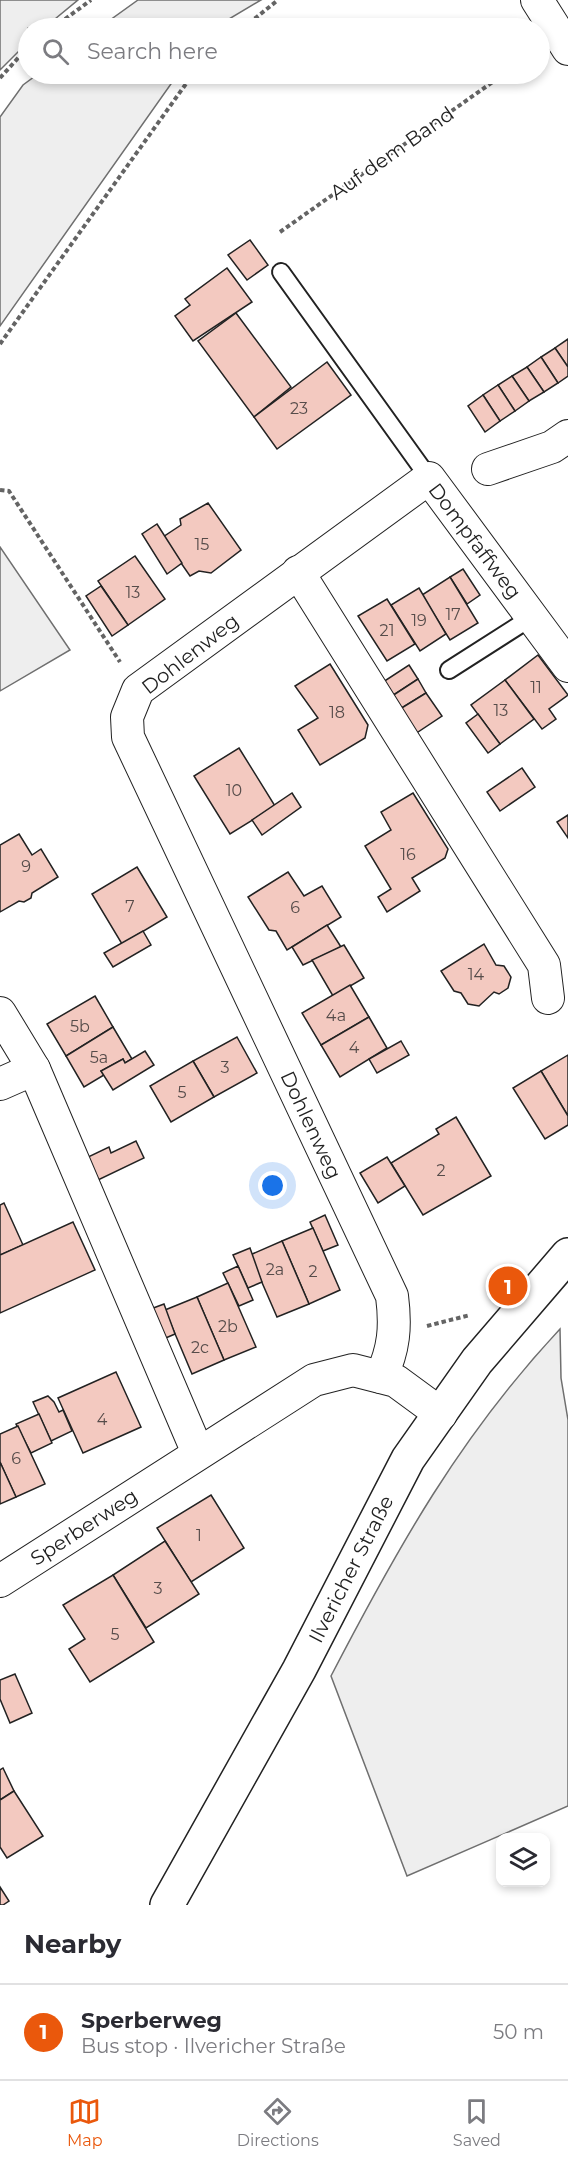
<!DOCTYPE html>
<html lang="en">
<head>
<meta charset="utf-8">
<style>
  :root { --surface:#fff; --page:#f7f7f7; --text:#2b2b33; --muted:#7c7c81; --line:#e1e1e2; --accent:#ea580c }
  body { margin:0; font-family:Montserrat,sans-serif; background:var(--page); color:var(--text) }
  .controls { position:absolute; right:18px; bottom:18px; display:grid; overflow:hidden; border-radius:12px; box-shadow:0 3px 9px #0003 }
  .controls button { width:54px; height:54px; display:grid; place-items:center; padding:0; border:0; border-bottom:2px solid var(--line); background:var(--surface); color:var(--text); font:30px sans-serif }
  .you { position:absolute; left:273px; top:1186px; width:21px; height:21px; margin:-15px; border:4px solid #fff; border-radius:50%; background:#1a73e8; box-shadow:0 0 0 9px #1a73e833 }
  .badge { display:grid; place-items:center; width:39px; height:39px; border-radius:50%; background:var(--accent); color:#fff; font-size:20px; font-weight:700 }
  .pin { position:absolute; translate:-50% -50%; border:3px solid #fff; box-shadow:0 2px 6px #0006 }
  .list { margin:0; padding:0; list-style:none }
  h2 { display:flex; justify-content:space-between; align-items:center; height:78px; margin:0; padding:0 24px; font-size:26px }
  h2 small { font-size:20px; font-weight:400; color:var(--muted) }
  .list li { display:grid; grid-template-columns:39px 1fr auto; gap:18px; align-items:center; box-sizing:border-box; height:96px; padding:0 24px; border-top:2px solid var(--line) }
  .list b { display:block; font-size:22px; white-space:nowrap }
  .list p { margin:0; font-size:20px; white-space:nowrap; color:var(--muted) }
  .list em { font-size:20px; font-style:normal; color:var(--muted) }
  .icon { flex:none; width:33px; height:33px; fill:none; stroke:currentColor; stroke-width:2; stroke-linecap:round; stroke-linejoin:round }
  .map { position:relative; flex:none; width:568px; height:1905px; overflow:hidden }
  .search { position:absolute; background:var(--surface); box-shadow:0 3px 9px #0003; left:18px; right:18px; top:18px; height:66px; display:flex; align-items:center; gap:15px; box-sizing:border-box; padding:0 21px; border-radius:33px; color:var(--muted); font-size:22px }
  .sheet { height:174px; background:var(--surface) }
  nav { display:flex; justify-content:space-around; align-items:center; box-sizing:border-box; height:84px; border-top:2px solid var(--line); background:var(--surface); font-size:16px; color:var(--muted) }
  nav a { display:grid; justify-items:center; gap:3px }
  nav .on { color:var(--accent) }
  .map>svg:first-child { display:block }
  .green { fill:#eee; stroke:#6f6f6f; stroke-width:1.5 }
  .building { fill:#f3c9c0; stroke:#222; stroke-width:1.5 }
  .lines { fill:none; stroke-linecap:round; stroke-linejoin:round }
  .service-casing { stroke:#222; stroke-width:20 }
  .minor-casing { stroke:#222; stroke-width:34 }
  .tertiary-casing { stroke:#222; stroke-width:36 }
  .path { stroke:#646464; stroke-width:4; stroke-dasharray:4.5 3; stroke-linecap:butt }
  .service { stroke:#fff; stroke-width:16 }
  .minor { stroke:#fff; stroke-width:32 }
  .tertiary { stroke:#fff; stroke-width:33 }
  .labels { text-anchor:middle; dominant-baseline:central; stroke-width:4.5; stroke-linejoin:round; paint-order:stroke }
  .number-label { font-size:16px; fill:#564c4a }
  .street-label { font-size:20px; fill:#222; stroke:#fff }
</style>
</head>
<body>
<div class="map">
<svg width="568" height="1905" viewBox="0 0 568 1905">
  <rect width="100%" height="100%" fill="#fff"/>
  <!-- green -->
  <g class="green">
    <polygon points="0,0 78,0 44,28 28,28 28,42 0,70"/>
    <polygon points="138,0 261,0 214,28 99,28"/>
    <polygon points="38,74 178,74 0,326 0,117 23,85"/>
    <polygon points="0,547 70,650 0,691"/>
    <path d="M560 1329 561 1378 568 1420V1806L407 1876 331 1676C398 1547 460 1436 560 1329Z"/>
  </g>
  <!-- building -->
  <g class="building">
    <polygon points="250,240 268,265 247,280 228,255"/>
    <polygon points="227,268 252,302 193,341 175,316 190,305 185,299"/>
    <polygon points="236,313 291,387 254,417 198,341"/>
    <polygon points="568,339 568,367 555,348"/>
    <polygon points="555,348 568,367 568,376 558,383 541,357"/>
    <polygon points="541,357 558,383 544,392 527,367"/>
    <polygon points="327,362 351,395 277,449 254,417"/>
    <polygon points="527,367 544,392 529,401 512,376"/>
    <polygon points="512,376 529,401 515,411 498,385"/>
    <polygon points="498,385 515,411 500,421 483,395"/>
    <polygon points="483,395 500,421 485,432 468,406"/>
    <polygon points="208,503 241,550 211,573 199,571 190,576 163,537 181,525 180,519"/>
    <polygon points="157,524 182,563 167,574 142,534"/>
    <polygon points="135,556 165,599 128,625 98,581"/>
    <polygon points="463,569 480,595 467,604 450,577"/>
    <polygon points="450,577 478,623 450,640 422,595"/>
    <polygon points="101,586 128,625 112,636 86,596"/>
    <polygon points="419,588 446,634 420,651 391,605"/>
    <polygon points="387,599 415,644 387,661 358,616"/>
    <polygon points="538,655 568,695 549,709 556,719 542,729 505,680"/>
    <polygon points="330,664 368,725 365,738 320,765 298,730 318,718 295,686"/>
    <polygon points="409,665 418,679 392,696 383,682"/>
    <polygon points="418,679 426,693 400,709 392,696"/>
    <polygon points="505,680 534,719 500,744 471,705"/>
    <polygon points="426,693 442,716 415,734 400,709"/>
    <polygon points="478,714 500,744 488,753 466,723"/>
    <polygon points="239,748 275,806 230,834 194,776"/>
    <polygon points="522,768 535,787 500,811 487,792"/>
    <polygon points="292,793 301,807 262,835 252,820"/>
    <polygon points="413,793 448,849 445,858 412,878 420,891 387,912 378,897 391,889 365,846 391,830 381,812"/>
    <polygon points="568,815 568,838 557,822"/>
    <polygon points="19,834 32,855 41,849 58,877 32,893 31,898 24,902 19,901 0,912 0,845"/>
    <polygon points="137,867 167,917 122,944 92,894"/>
    <polygon points="288,872 304,896 322,886 341,917 287,950 276,931 269,930 248,897"/>
    <polygon points="327,925 341,947 303,965 292,947"/>
    <polygon points="143,931 151,945 113,967 104,953"/>
    <polygon points="484,944 496,965 504,966 511,977 508,988 499,994 494,992 479,1006 468,1004 461,993 454,991 441,971"/>
    <polygon points="344,945 364,978 333,996 312,960"/>
    <polygon points="350,985 369,1017 321,1045 302,1013"/>
    <polygon points="95,996 113,1027 66,1056 47,1024"/>
    <polygon points="369,1017 387,1048 340,1077 321,1045"/>
    <polygon points="113,1027 132,1059 125,1063 123,1059 101,1071 104,1075 84,1087 66,1056"/>
    <polygon points="237,1037 257,1073 214,1097 193,1061"/>
    <polygon points="401,1041 409,1055 377,1073 369,1059"/>
    <polygon points="145,1051 154,1065 113,1090 101,1071 123,1059 125,1063"/>
    <polygon points="568,1055 568,1116 541,1071"/>
    <polygon points="193,1061 214,1097 171,1122 150,1086"/>
    <polygon points="541,1071 568,1116 568,1125 545,1139 513,1088"/>
    <polygon points="456,1117 491,1176 423,1215 391,1163 439,1134 436,1129"/>
    <polygon points="136,1141 144,1158 98,1180 88,1157 109,1147 111,1153"/>
    <polygon points="387,1157 405,1186 378,1203 360,1173"/>
    <polygon points="4,1203 23,1245 0,1255 0,1205"/>
    <polygon points="325,1215 338,1245 323,1251 310,1222"/>
    <polygon points="73,1222 95,1270 0,1313 0,1255"/>
    <polygon points="313,1228 340,1290 309,1304 282,1241"/>
    <polygon points="282,1241 309,1304 277,1317 250,1255"/>
    <polygon points="250,1248 262,1282 248,1288 233,1255"/>
    <polygon points="238,1266 253,1300 239,1306 223,1273"/>
    <polygon points="228,1283 256,1347 224,1360 197,1297"/>
    <polygon points="197,1297 224,1360 192,1374 165,1310"/>
    <polygon points="164,1304 175,1334 161,1340 148,1310"/>
    <polygon points="116,1372 141,1427 83,1453 58,1398"/>
    <polygon points="48,1396 54,1402 59,1412 63,1410 72,1431 51,1441 33,1402"/>
    <polygon points="39,1414 52,1443 31,1453 16,1424"/>
    <polygon points="18,1426 45,1484 16,1497 0,1462 0,1434"/>
    <polygon points="0,1462 16,1497 0,1504"/>
    <polygon points="211,1495 244,1548 191,1582 157,1528"/>
    <polygon points="165,1541 199,1594 146,1628 113,1575"/>
    <polygon points="113,1575 154,1642 90,1682 69,1649 85,1639 63,1605"/>
    <polygon points="15,1674 32,1713 10,1723 0,1699 0,1680"/>
    <polygon points="3,1768 14,1791 0,1800 0,1770"/>
    <polygon points="14,1791 43,1836 7,1858 0,1847 0,1800"/>
    <polygon points="0,1887 9,1901 3,1905 0,1905"/>
  </g>
  <g class="lines">
    <defs>
      <g id="service">
        <polyline points="281,272 429,478"/>
        <polyline points="449,670 532,617"/>
      </g>
      <g id="minor">
        <polyline points="537,0 568,49"/>
        <polyline points="488,469 552,447 568,436"/>
        <polyline points="298,572 544,965 548,998"/>
        <polyline points="0,1013 34,1069"/>
        <polyline points="0,1084 34,1069 198,1453"/>
        <path d="M381 1377C394 1349 396 1327 392 1296L128 737 127 717 138 690 429 478 568 666"/>
        <polyline points="0,1581 314,1380 353,1370 396,1381 441,1414"/>
      </g>
      <polyline id="tertiary" points="167,1905 299,1670 408,1459 477,1361 568,1255"/>
    </defs>
    <!-- service casing -->
    <use href="#service" class="service-casing"/>
    <!-- minor casing -->
    <use href="#minor" class="minor-casing"/>
    <!-- tertiary casing -->
    <use href="#tertiary" class="tertiary-casing"/>
    <!-- path -->
    <g class="path">
      <polyline points="53,28 91,0"/>
      <polyline points="243,28 278,0"/>
      <polyline points="0,78 28,47"/>
      <polyline points="280,232 504,74"/>
      <polyline points="0,344 193,74"/>
      <polyline points="0,490 9,491 120,662"/>
      <polyline points="427,1326 470,1315"/>
    </g>
    <!-- service -->
    <use href="#service" class="service"/>
    <!-- minor -->
    <use href="#minor" class="minor"/>
    <!-- tertiary -->
    <use href="#tertiary" class="tertiary"/>
  </g>
  <g class="labels">
    <!-- number labels -->
    <g class="number-label">
      <text x="299" y="408">23</text>
      <text x="202" y="544">15</text>
      <text x="133" y="592">13</text>
      <text x="453" y="614">17</text>
      <text x="419" y="620">19</text>
      <text x="387" y="630">21</text>
      <text x="536" y="687">11</text>
      <text x="501" y="710">13</text>
      <text x="337" y="712">18</text>
      <text x="234" y="790">10</text>
      <text x="408" y="854">16</text>
      <text x="26" y="866">9</text>
      <text x="130" y="906">7</text>
      <text x="295" y="907">6</text>
      <text x="476" y="974">14</text>
      <text x="336" y="1015">4a</text>
      <text x="80" y="1026">5b</text>
      <text x="354" y="1047">4</text>
      <text x="99" y="1057">5a</text>
      <text x="225" y="1067">3</text>
      <text x="182" y="1092">5</text>
      <text x="441" y="1170">2</text>
      <text x="275" y="1269">2a</text>
      <text x="313" y="1271">2</text>
      <text x="228" y="1326">2b</text>
      <text x="200" y="1347">2c</text>
      <text x="102" y="1419">4</text>
      <text x="16" y="1458">6</text>
      <text x="199" y="1535">1</text>
      <text x="158" y="1588">3</text>
      <text x="115" y="1634">5</text>
    </g>
    <!-- street labels -->
    <g class="street-label">
      <text transform="translate(392 153) rotate(-35)">Auf dem Band</text>
      <text transform="translate(475 541) rotate(53)">Dompfaffweg</text>
      <text transform="translate(190 654) rotate(-38)">Dohlenweg</text>
      <text transform="translate(311 1125) rotate(65)">Dohlenweg</text>
      <text transform="translate(84 1527) rotate(-33)">Sperberweg</text>
      <text transform="translate(351 1569) rotate(-63)">Ilvericher Straße</text>
    </g>
  </g>
</svg>
<div class="controls">
<button><svg class="icon" aria-label="layers" viewBox="0 0 24 24"><path d="M12 4l9 5-9 5-9-5zM3 14l9 5 9-5"/></svg></button>
</div>
<div class="you"></div>
<div class="pin badge" style="left:508px;top:1286px">1</div>
<div class="search"><svg class="icon" aria-label="search" viewBox="0 0 24 24"><circle cx="10" cy="10" r="6"/><path d="M15 15l6 6"/></svg>Search here</div>
</div>
<section class="sheet">
<h2>Nearby<small></small></h2>
<ul class="list">
<li><span class="badge">1</span><div><b>Sperberweg</b><p>Bus stop · Ilvericher Straße</p></div><em>50 m</em></li>
</ul>
</section>
<nav>
<a class="on"><svg class="icon" aria-label="map" viewBox="0 0 24 24"><path d="M3 6l6-2 6 2 6-2v14l-6 2-6-2-6 2zM9 4v14M15 6v14"/></svg>Map</a>
<a><svg class="icon" aria-label="directions" viewBox="0 0 24 24"><path d="M12 3l9 9-9 9-9-9zM9 14v-3h6M13 9l2 2-2 2"/></svg>Directions</a>
<a><svg class="icon" aria-label="saved" viewBox="0 0 24 24"><path d="M7 4h10v16l-5-4-5 4z"/></svg>Saved</a>
</nav>
</body>
</html>
